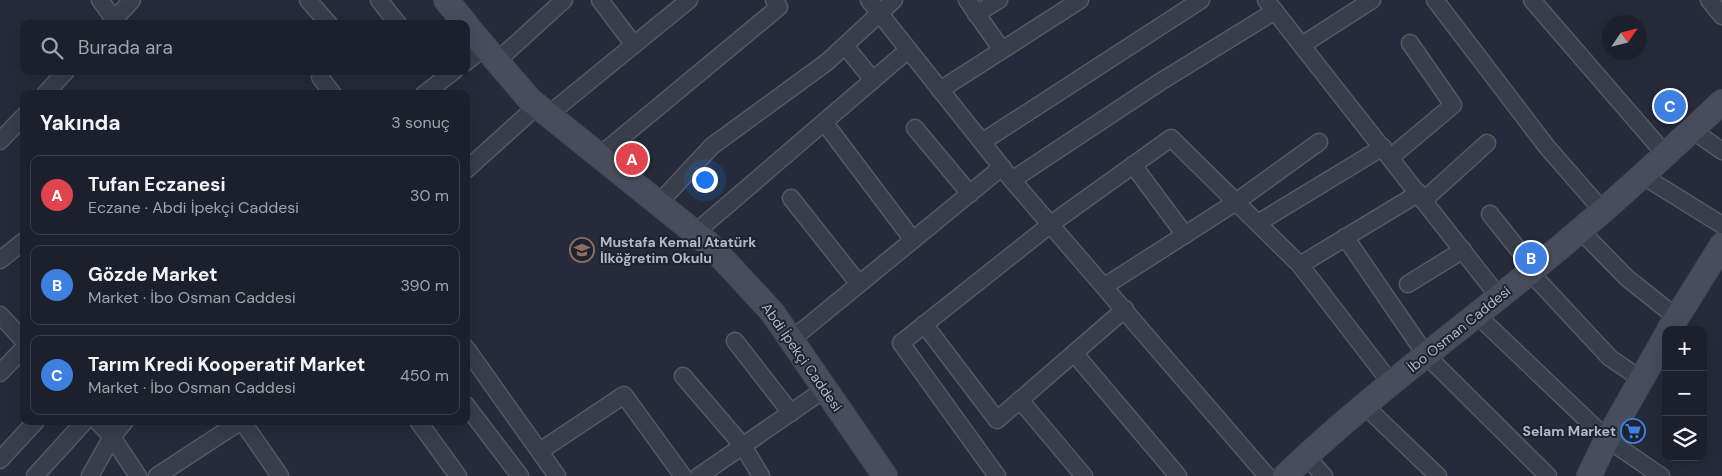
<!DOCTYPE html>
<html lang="tr">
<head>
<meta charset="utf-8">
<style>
  :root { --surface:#1c202c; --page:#252834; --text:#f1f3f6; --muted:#a0a3a9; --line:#3a3e48; --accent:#1a73e8 }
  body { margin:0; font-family:"DM Sans",sans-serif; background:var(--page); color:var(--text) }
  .controls { position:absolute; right:15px; bottom:15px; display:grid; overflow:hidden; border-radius:10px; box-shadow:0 5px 20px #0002 }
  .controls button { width:45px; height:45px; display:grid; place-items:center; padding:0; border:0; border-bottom:1px solid var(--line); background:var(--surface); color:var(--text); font:25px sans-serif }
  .compass { position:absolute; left:1602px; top:15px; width:45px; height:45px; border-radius:50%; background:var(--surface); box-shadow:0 5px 20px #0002; rotate:55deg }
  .you { position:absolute; left:704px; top:179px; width:18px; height:18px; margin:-12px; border:4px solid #fff; border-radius:50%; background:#1a73e8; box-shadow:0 0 0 8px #1a73e833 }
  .badge { display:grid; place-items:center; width:32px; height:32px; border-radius:50%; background:var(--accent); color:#fff; font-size:16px; font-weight:700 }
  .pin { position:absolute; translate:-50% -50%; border:2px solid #fff; box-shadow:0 1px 5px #0006 }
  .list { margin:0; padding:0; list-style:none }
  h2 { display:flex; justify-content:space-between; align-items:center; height:65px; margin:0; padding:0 20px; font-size:21px }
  h2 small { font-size:16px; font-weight:400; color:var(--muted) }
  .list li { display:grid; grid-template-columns:32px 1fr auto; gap:15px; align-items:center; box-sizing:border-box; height:80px; margin:0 10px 10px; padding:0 10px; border:1px solid var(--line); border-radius:10px }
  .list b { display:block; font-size:19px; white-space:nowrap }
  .list p { margin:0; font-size:16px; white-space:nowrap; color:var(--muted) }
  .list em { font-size:16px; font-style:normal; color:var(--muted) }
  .icon { flex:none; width:28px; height:28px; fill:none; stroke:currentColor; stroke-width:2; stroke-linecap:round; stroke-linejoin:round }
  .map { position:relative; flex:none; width:1722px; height:476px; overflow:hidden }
  .search { position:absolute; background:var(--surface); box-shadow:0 5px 20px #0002; left:20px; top:20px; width:450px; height:55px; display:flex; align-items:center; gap:12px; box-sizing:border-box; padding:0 18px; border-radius:10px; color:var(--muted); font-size:19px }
  .panel { position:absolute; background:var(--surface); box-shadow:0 5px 20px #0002; left:20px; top:90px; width:450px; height:335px; border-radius:10px }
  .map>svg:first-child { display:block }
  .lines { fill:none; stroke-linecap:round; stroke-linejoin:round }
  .street-casing { stroke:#535965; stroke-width:19 }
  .secondary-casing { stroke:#414753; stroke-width:26 }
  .street { stroke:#383e4a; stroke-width:16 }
  .secondary { stroke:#474d5d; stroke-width:24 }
  .labels { text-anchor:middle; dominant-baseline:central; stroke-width:4; stroke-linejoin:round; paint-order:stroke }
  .poi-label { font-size:14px; font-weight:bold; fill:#b4b9c6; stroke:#1d232f; text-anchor:start }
  .street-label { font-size:14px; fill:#b4b9c6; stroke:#1d232f }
</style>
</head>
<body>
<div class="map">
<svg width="1722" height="476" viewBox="0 0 1722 476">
  <rect width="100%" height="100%" fill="#252b3a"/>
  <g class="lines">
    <defs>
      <g id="street">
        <polyline points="100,0 114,19"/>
        <polyline points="308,0 329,24"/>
        <polyline points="379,0 398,24"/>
        <polyline points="600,0 634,45"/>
        <polyline points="869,0 1012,180 1267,476"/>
        <polyline points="967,0 1002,50"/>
        <polyline points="1266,0 1499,297"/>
        <polyline points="1435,0 1547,147 1602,210"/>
        <polyline points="1532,0 1665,154"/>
        <polyline points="1709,0 1722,16"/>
        <polyline points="976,14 999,0"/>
        <polyline points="110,24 132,0"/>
        <polyline points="1302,45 1372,0"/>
        <polyline points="845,46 873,80"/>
        <polyline points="497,61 564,0"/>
        <polyline points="466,62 485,47"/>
        <polyline points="320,77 333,94"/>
        <polyline points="940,90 1080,0"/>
        <polyline points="45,94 66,71"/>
        <polyline points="424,94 454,71"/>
        <polyline points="548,115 689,0"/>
        <polyline points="824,122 913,240"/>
        <polyline points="915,128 970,194"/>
        <polyline points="1692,130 1722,151"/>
        <polyline points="0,141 24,116"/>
        <polyline points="982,142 1201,0"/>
        <polyline points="599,156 779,7 774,0"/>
        <polyline points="1391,157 1453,105 1410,43"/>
        <polyline points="1133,165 1185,235"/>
        <polyline points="466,170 537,106"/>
        <polyline points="1643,176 1722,225"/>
        <polyline points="1012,180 1160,82 1275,11"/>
        <polyline points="791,198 859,284"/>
        <polyline points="1424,200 1487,143"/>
        <polyline points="659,203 712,146 827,62 894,0"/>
        <polyline points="1490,214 1534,269"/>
        <polyline points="1258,223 1383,147"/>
        <polyline points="1580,230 1627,278 1676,317"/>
        <polyline points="696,232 908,50"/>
        <polyline points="1345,237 1426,355 1548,476"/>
        <polyline points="0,260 24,241"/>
        <polyline points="1300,265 1419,193"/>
        <polyline points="1530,272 1610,358 1641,379"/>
        <polyline points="1408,284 1463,250"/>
        <polyline points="1105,286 1236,202 1319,142"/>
        <polyline points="0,315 24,341"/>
        <polyline points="1477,315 1607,439 1661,476"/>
        <polyline points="924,324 997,420 1125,309"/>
        <polyline points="791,340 1002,167"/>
        <polyline points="735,341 791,413"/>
        <polyline points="466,348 557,476"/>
        <polyline points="1074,353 1178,476"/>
        <polyline points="0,373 24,348"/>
        <polyline points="683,376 743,446 761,476"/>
        <polyline points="1020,400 1084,476"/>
        <polyline points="466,405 520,476"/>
        <polyline points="1364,405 1438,476"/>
        <polyline points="97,421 112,437 138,476"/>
        <polyline points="242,421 280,476"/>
        <polyline points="418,421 458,476"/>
        <polyline points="540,451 624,395 683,476"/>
        <polyline points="1306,456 1324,476"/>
        <polyline points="0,460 36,421"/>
        <polyline points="35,476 85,421"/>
        <polyline points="90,476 112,437 125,421"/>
        <polyline points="157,476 241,421"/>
        <polyline points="699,476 825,389"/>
        <polyline points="997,476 901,343 1051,224 1171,138 1300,265 1391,383"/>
      </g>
      <g id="secondary">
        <polyline points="446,0 466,24"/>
        <polyline points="466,25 530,100 709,244 772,312 885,476"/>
        <polyline points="1669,330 1722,245"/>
        <path d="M1285 476C1365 399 1455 334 1541 263 1604 212 1663 157 1722 102"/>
        <polyline points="1589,476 1603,447 1666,336"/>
      </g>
    </defs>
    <!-- street casing -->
    <use href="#street" class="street-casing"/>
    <!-- secondary casing -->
    <use href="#secondary" class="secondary-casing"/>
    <!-- street -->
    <use href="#street" class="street"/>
    <!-- secondary -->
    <use href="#secondary" class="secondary"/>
  </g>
  <!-- icons -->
  <defs>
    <symbol id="school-ring" viewBox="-11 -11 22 22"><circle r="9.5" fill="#1d232f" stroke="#8d6e63" stroke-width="1.5"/><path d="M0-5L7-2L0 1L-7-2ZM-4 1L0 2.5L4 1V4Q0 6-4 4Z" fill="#8d6e63"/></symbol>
    <symbol id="supermarket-ring" viewBox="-11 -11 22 22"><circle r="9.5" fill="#1d232f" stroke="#3f7fe0" stroke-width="1.5"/><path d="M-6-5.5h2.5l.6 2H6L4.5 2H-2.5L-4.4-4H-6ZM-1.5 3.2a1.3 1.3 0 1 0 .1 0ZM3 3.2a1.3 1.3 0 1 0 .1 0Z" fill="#3f7fe0"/></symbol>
  </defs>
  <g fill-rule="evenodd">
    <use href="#school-ring" x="568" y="236" width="28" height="28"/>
    <use href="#supermarket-ring" x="1619" y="417" width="28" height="28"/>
  </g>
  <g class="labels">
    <!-- poi labels -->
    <g class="poi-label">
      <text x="600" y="242">Mustafa Kemal Atatürk<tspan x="600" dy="16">İlköğretim Okulu</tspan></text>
      <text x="1616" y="431" text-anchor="end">Selam Market</text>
    </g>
    <!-- street labels -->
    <g class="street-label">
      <text transform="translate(1459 329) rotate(-39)">İbo Osman Caddesi</text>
      <text transform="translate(802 357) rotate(55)">Abdi İpekçi Caddesi</text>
    </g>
  </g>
</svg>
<div class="controls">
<button>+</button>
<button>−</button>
<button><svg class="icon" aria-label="layers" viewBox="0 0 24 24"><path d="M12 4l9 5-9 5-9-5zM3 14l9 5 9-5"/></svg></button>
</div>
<svg class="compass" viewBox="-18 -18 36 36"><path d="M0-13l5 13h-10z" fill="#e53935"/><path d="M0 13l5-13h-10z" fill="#a0a3a9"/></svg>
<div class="you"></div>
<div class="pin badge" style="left:632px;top:159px;background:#e0444e">A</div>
<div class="pin badge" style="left:1531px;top:258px;background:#3f7fe0">B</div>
<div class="pin badge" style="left:1670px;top:106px;background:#3f7fe0">C</div>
<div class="search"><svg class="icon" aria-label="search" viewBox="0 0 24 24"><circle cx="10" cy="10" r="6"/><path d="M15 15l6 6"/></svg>Burada ara</div>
<section class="panel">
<h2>Yakında<small>3 sonuç</small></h2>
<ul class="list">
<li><span class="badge" style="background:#e0444e">A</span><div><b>Tufan Eczanesi</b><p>Eczane · Abdi İpekçi Caddesi</p></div><em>30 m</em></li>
<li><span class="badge" style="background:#3f7fe0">B</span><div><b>Gözde Market</b><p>Market · İbo Osman Caddesi</p></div><em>390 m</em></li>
<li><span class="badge" style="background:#3f7fe0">C</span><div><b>Tarım Kredi Kooperatif Market</b><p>Market · İbo Osman Caddesi</p></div><em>450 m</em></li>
</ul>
</section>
</div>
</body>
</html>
